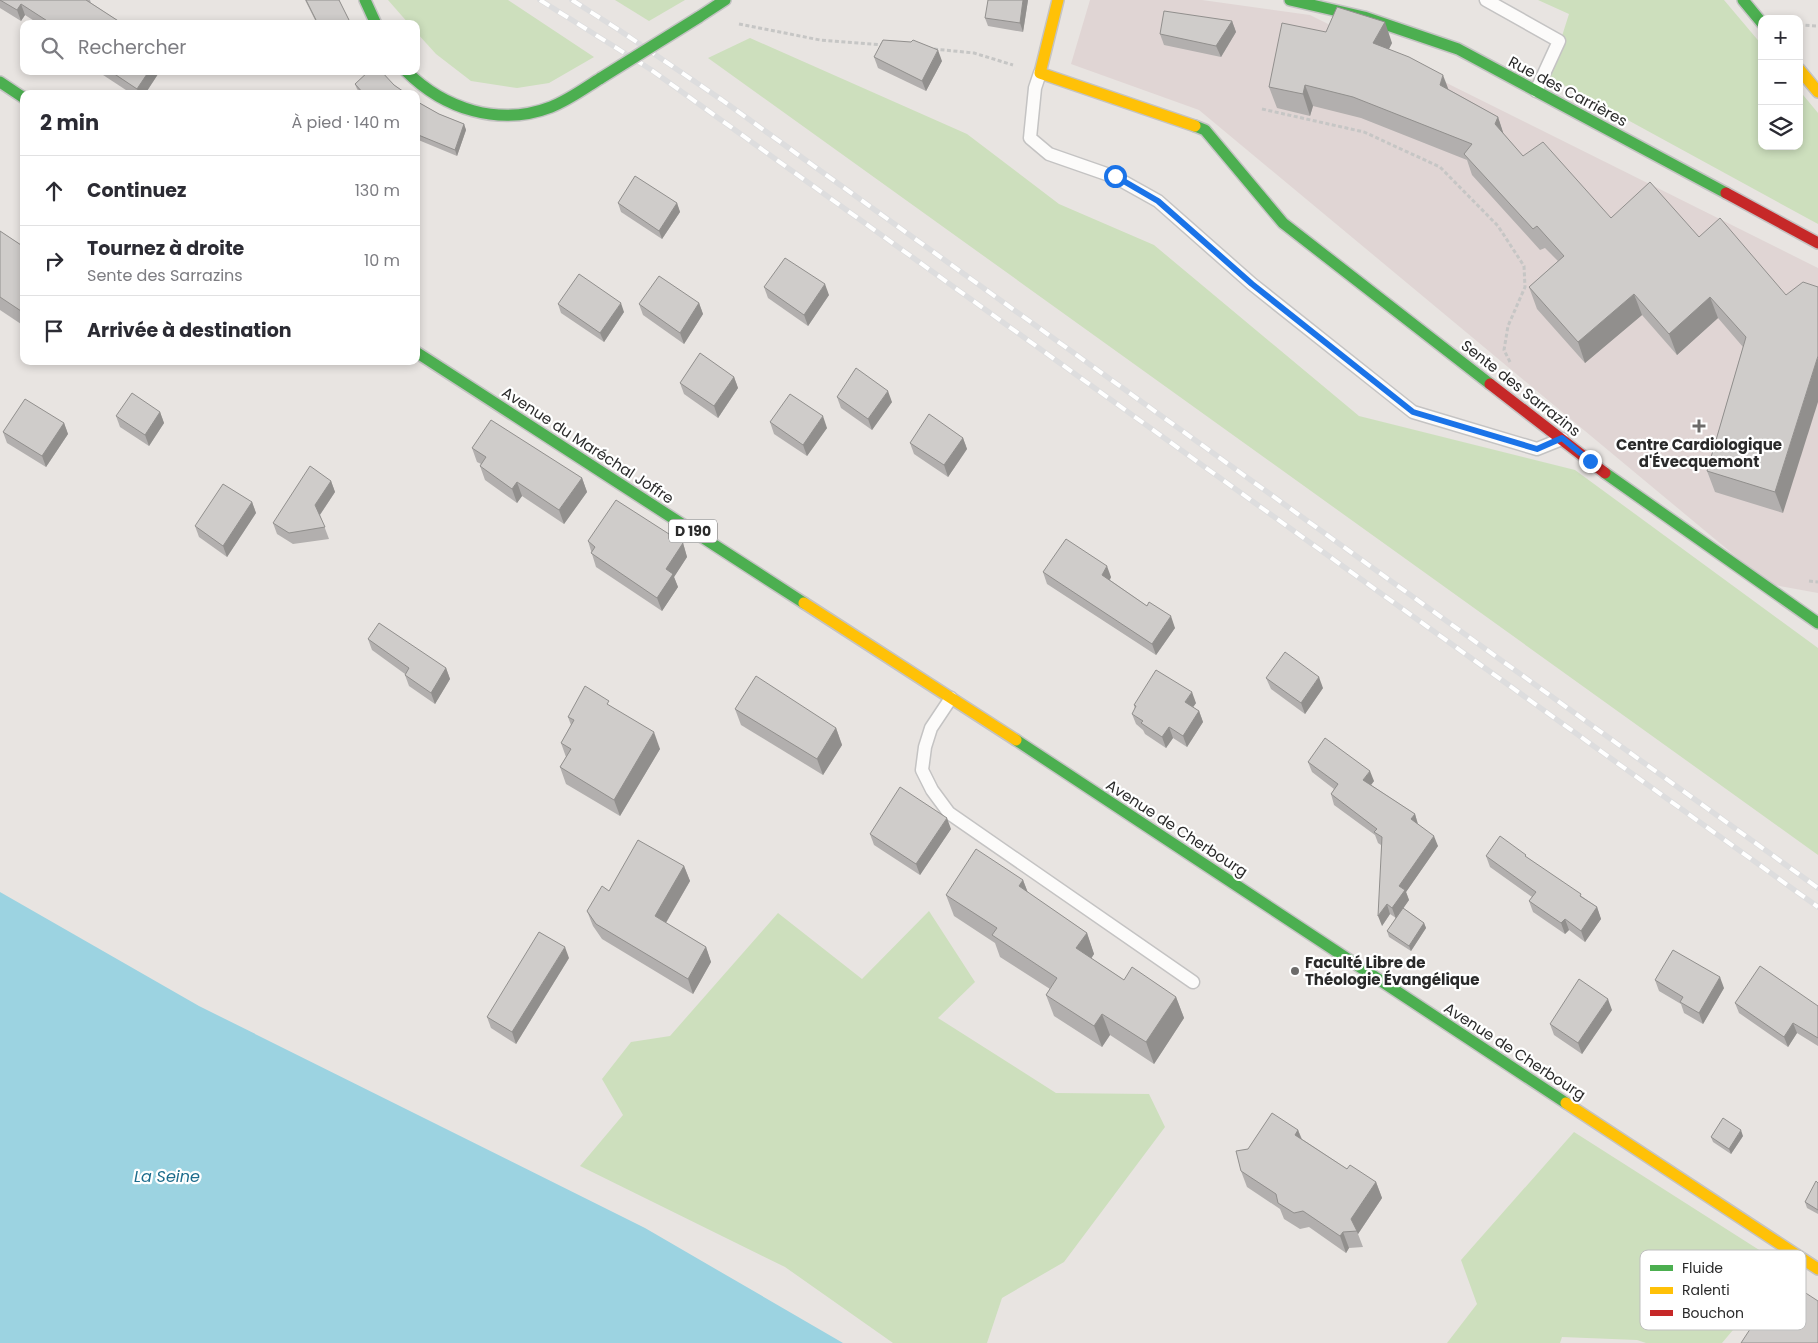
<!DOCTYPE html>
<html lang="fr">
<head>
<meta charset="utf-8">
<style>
  :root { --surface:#fff; --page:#f2f2f3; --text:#2b2b33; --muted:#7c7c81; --line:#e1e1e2 }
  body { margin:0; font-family:Poppins,sans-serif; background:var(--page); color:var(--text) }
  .controls { position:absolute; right:15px; top:15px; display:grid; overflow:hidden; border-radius:10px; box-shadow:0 2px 8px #0003 }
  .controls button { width:45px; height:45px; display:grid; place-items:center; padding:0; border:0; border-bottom:1px solid var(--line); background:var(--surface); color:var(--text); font:25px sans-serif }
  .stop { position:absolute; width:15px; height:15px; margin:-11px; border:4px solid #1a73e8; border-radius:50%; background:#fff }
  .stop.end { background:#1a73e8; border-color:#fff; box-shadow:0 1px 5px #0008 }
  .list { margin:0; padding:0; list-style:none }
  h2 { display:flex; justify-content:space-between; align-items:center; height:65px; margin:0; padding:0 20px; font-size:21px }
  h2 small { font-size:16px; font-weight:400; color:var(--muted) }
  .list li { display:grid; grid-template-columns:32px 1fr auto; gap:15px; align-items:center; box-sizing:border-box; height:70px; padding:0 20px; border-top:1px solid var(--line) }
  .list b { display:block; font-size:19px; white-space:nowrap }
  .list p { margin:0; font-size:16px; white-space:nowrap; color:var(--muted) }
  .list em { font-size:16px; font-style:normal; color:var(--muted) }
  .icon { flex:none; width:28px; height:28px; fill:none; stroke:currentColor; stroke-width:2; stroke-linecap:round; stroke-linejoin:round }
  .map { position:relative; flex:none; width:1818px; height:1343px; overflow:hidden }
  .search { position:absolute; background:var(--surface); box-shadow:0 2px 8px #0003; left:20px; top:20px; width:400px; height:55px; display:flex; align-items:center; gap:12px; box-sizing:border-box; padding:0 18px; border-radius:10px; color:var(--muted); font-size:19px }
  .panel { position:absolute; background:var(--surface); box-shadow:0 2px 8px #0003; left:20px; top:90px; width:400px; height:275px; border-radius:10px }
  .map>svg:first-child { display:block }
  .medical { fill:#e0d5d4 }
  .green { fill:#cddfbd }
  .water { fill:#9cd3e1 }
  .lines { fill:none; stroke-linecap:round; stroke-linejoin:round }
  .lane-casing { stroke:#c4c3c3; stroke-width:15 }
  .fast-casing { stroke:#c4c3c3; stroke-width:14 }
  .slow-casing { stroke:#c4c3c3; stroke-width:14 }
  .jam-casing { stroke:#c4c3c3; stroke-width:14 }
  .path { stroke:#c6c6c5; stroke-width:3; stroke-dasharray:4 2.5; stroke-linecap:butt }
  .lane { stroke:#fcfbfa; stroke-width:12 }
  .fast { stroke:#4caf50; stroke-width:11 }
  .slow { stroke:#ffc107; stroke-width:11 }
  .jam { stroke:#c62828; stroke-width:11 }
  .rail-casing { stroke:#ddddde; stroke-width:5.5 }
  .rail { stroke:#fff; stroke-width:4; stroke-dasharray:11; stroke-linecap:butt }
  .fast-bridge-casing { stroke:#c4c3c3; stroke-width:14; stroke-linecap:butt }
  .fast-bridge { stroke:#4caf50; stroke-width:11 }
  .wall { fill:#b2afae }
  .shaded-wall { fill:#918f8d }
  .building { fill:#cfccca; stroke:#918f8d }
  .route { stroke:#1a73e8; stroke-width:6 }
  .poi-dot { fill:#6c6b6a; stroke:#fff; stroke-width:2 }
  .labels { text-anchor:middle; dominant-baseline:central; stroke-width:4.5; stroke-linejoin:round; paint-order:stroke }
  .shield { fill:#fff; stroke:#6a6a6a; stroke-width:1 }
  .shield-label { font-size:14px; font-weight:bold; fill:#2a2a2a }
  .street-label { font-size:15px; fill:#2a2a2a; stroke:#fff }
  .poi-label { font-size:15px; font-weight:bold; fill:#2a2a2a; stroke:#fff }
  .water-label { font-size:16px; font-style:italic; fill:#1c6c8c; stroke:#fff }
  .key { fill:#fff; stroke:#bfbfbf; stroke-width:1 }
  .key-label { font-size:14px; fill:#2a2a2a }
</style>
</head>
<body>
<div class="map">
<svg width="1818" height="1343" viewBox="0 0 1818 1343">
  <rect width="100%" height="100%" fill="#e8e4e1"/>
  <!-- medical -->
  <polygon class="medical" points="1090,0 1202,0 1310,15 1818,268 1818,593 1769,584 1199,110 1071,64"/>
  <!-- green -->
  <g class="green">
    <polygon points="388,0 508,0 594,57 549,83 517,88 471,81 436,54 416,32 416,24 409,24"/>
    <polygon points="615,0 685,0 649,21"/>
    <polygon points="1538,0 1724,0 1762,45 1762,146 1799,146 1799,90 1818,113 1818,224 1549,77 1569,14"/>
    <polygon points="750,38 967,134 1059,204 1154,245 1359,416 1575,470 1818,648 1818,855 708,58"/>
    <polygon points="929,911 975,982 938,1018 1056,1093 1149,1094 1165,1127 1064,1262 1002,1298 987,1343 893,1343 785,1267 580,1166 623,1115 602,1079 631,1042 670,1036 778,913 862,979"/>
    <polygon points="1574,1132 1786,1267 1722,1343 1646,1343 1637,1340 1562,1337 1560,1343 1447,1343 1477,1304 1461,1260"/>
  </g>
  <!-- water -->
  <polygon class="water" points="0,892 199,1006 645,1228 843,1343 0,1343"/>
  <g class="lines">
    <defs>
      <g id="lane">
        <polyline points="1486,0 1559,41 1536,91"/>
        <polyline points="1040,73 1035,88 1030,138 1049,154 1115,177 1158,201 1252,284 1413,412 1537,449 1562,439"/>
        <polyline points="951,698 931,728 925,747 922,770 932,790 949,813 1193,982"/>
      </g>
      <g id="fast">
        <polyline points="365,0 376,24"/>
        <polyline points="1290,0 1364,17 1458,49 1726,193"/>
        <polyline points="1743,0 1762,23"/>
        <polyline points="699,17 725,0"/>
        <path d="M406 71C444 109 499 127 551 107 569 100 585 88 601 78"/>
        <polyline points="0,82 24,98"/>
        <polyline points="1195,126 1205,130 1283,223 1490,384"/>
        <polyline points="416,352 804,603"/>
        <polyline points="1605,473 1818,623"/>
        <polyline points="1016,740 1566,1103"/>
      </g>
      <g id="slow">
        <polyline points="1058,0 1040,73 1195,126"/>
        <polyline points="1799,69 1818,92"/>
        <polyline points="804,603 1016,740"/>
        <polyline points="1566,1103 1818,1269"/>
      </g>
      <g id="jam">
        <polyline points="1726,193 1818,243"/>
        <polyline points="1490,384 1605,473"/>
      </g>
    </defs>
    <!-- lane casing -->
    <use href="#lane" class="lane-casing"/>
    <!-- fast casing -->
    <use href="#fast" class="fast-casing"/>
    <!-- slow casing -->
    <use href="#slow" class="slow-casing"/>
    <!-- jam casing -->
    <use href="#jam" class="jam-casing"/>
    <!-- path -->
    <g class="path">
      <polyline points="739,24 820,40 883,45"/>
      <polyline points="1799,25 1818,26"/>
      <polyline points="934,49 974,53 1013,65"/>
      <polyline points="1262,109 1364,132 1440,167 1498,226 1524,266 1525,287 1508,326 1504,350 1510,362"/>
      <polyline points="1809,581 1818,582"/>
    </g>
    <!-- lane -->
    <use href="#lane" class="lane"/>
    <!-- fast -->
    <use href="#fast" class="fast"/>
    <!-- slow -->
    <use href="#slow" class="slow"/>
    <!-- jam -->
    <use href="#jam" class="jam"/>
    <defs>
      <g id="rail">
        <polyline points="540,0 650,69 1818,907"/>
        <polyline points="572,0 619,30 722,100 1818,888"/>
      </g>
    </defs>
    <!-- rail casing -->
    <use href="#rail" class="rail-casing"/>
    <!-- rail -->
    <use href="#rail" class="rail"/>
    <defs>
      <polyline id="fast-bridge" points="601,78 699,17"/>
    </defs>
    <!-- fast-bridge casing -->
    <use href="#fast-bridge" class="fast-bridge-casing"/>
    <!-- fast-bridge -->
    <use href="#fast-bridge" class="fast-bridge"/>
  </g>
  <!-- wall -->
  <g class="wall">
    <polygon points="0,0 90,0 91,3 123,24 39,24 25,15 21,21 0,8"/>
    <polygon points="305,0 339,0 351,24 317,24"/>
    <polygon points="1028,0 1023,32 988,26 985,18"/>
    <polygon points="1232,21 1236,32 1221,57 1164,45 1160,34"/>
    <polygon points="1326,32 1392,43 1389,49 1448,89 1498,117 1503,133 1523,156 1611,218 1699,237 1786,295 1783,513 1715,492 1707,471 1743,347 1718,318 1677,355 1642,315 1585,363 1537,309 1529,287 1558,261 1545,248 1540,250 1472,175 1467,160 1361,118 1313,106 1310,116 1277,108 1269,87"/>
    <polygon points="874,57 942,61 926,91 878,68"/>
    <polygon points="97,71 160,71 145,94 132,94"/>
    <polygon points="355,84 394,85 407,94 361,94 357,89"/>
    <polygon points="416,101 439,114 464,124 466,130 457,156 416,139"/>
    <polygon points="618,203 677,203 680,212 662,239 621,212"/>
    <polygon points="0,231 24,247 24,326 0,310"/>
    <polygon points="764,287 829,295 808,326 768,298"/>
    <polygon points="699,303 703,314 684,344 643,315 639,304"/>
    <polygon points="558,304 624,312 604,342 561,313"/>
    <polygon points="734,377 738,388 718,418 684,394 680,383"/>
    <polygon points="837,397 892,402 872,430 841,408"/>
    <polygon points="160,412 164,423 149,446 120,427 116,416"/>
    <polygon points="770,422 827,428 807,456 774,434"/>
    <polygon points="64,423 68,434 46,467 7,443 3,432"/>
    <polygon points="963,438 967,449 948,477 914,454 910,443"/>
    <polygon points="472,448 582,478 587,492 564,524 522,496 517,503 485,480 480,466 481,464 477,462"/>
    <polygon points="331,481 335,492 320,515 329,539 293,544 277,534 273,523"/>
    <polygon points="252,502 256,513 227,557 199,537 195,526"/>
    <polygon points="588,541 683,543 687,557 674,577 678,587 662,611 596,567"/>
    <polygon points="1043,572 1111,577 1110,580 1147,606 1175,628 1156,655 1047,584"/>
    <polygon points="368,639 446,668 450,679 435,704 409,686 405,675 405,674 372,650"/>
    <polygon points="1266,678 1323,688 1305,714 1271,689"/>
    <polygon points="1196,703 1193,707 1199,711 1203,722 1187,747 1173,738 1166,748 1145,734 1143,730 1136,724 1132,714 1135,709 1134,705"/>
    <polygon points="610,706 660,749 620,816 566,784 560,767 566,757 561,743 571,725 568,717"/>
    <polygon points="735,709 836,728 842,745 823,775 741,725"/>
    <polygon points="1308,762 1374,781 1371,785 1415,814 1418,824 1438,846 1406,892 1409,900 1403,908 1424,923 1426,928 1411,951 1389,937 1387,931 1396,918 1390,914 1382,926 1381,845 1378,843 1375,835 1334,805 1331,794 1334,789 1312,772"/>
    <polygon points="951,829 920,875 874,845 870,834"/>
    <polygon points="1486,856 1526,857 1597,907 1601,919 1585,942 1569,930 1565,934 1533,912 1529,901 1532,897 1490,867"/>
    <polygon points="684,866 690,881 666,923 706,947 711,962 693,994 602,939 593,926 587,911 609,891"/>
    <polygon points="1023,880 1028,893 1087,933 1094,954 1091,958 1124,980 1176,997 1184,1018 1154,1064 1110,1035 1102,1047 1054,1016 1046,995 1050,989 1000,957 995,943 954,916 946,895"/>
    <polygon points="569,958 516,1044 491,1028 487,1017"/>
    <polygon points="1655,980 1724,988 1703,1024 1684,1013 1681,1004 1659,991"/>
    <polygon points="1735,1003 1818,1006 1818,1046 1797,1033 1788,1047 1739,1013"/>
    <polygon points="1612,1010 1582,1054 1554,1035 1550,1024"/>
    <polygon points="1298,1130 1302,1139 1347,1169 1376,1182 1382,1198 1358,1234 1363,1247 1349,1248 1346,1253 1309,1227 1300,1229 1284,1219 1280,1209 1247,1187 1241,1171 1248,1149"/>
    <polygon points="1743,1136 1731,1154 1713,1142 1711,1137"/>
    <polygon points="1818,1183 1818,1214 1807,1208 1805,1202"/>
  </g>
  <!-- shaded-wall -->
  <g class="shaded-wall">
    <polygon points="1023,0 1028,0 1023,32 1020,23"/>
    <polygon points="21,4 25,15 21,21 17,10"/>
    <polygon points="1232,21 1236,32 1221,57 1216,46"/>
    <polygon points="1385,22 1392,43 1381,64 1373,43"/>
    <polygon points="938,50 942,61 926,91 922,81"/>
    <polygon points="149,71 160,71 145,94 139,94 137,89"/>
    <polygon points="1443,75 1451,96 1440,85"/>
    <polygon points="1305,85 1313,106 1310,116 1303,94"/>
    <polygon points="1498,117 1505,138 1495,124"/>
    <polygon points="464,124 466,130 457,156 455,150"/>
    <polygon points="677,203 680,212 662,239 659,231"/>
    <polygon points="825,284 829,295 808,326 804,315"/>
    <polygon points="1634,294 1642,315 1585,363 1578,342"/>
    <polygon points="1710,297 1718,318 1677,355 1669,334"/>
    <polygon points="621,303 624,312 604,342 600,333"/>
    <polygon points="699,303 703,314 684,344 680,333"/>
    <polygon points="1818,356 1818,402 1783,513 1775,492"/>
    <polygon points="734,377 738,388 718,418 714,406"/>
    <polygon points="888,391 892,402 872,430 868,419"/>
    <polygon points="160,412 164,423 149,446 145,435"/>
    <polygon points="823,416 827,428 807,456 803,445"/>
    <polygon points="64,423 68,434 46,467 42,456"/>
    <polygon points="963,438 967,449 948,477 944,465"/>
    <polygon points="582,478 587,492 564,524 559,510"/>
    <polygon points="331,481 335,492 319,516 315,505"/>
    <polygon points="517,482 522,496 517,503 512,489"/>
    <polygon points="252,502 256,513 227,557 223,546"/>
    <polygon points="683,543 687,557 674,577 678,587 662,611 657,598 666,569"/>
    <polygon points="1107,566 1111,577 1106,586 1102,575"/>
    <polygon points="1171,616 1175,628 1156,655 1152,644"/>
    <polygon points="446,668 450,679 435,704 431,693"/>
    <polygon points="1319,677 1323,688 1305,714 1301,703"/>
    <polygon points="1192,692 1196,703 1189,713 1185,702"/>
    <polygon points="1199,711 1203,722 1187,747 1183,736"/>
    <polygon points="1169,727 1173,738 1166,748 1162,737"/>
    <polygon points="836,728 842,745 823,775 817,759"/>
    <polygon points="654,732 660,749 620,816 614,800"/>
    <polygon points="1370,771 1374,781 1367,790 1363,780"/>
    <polygon points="1415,814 1418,825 1411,819"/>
    <polygon points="947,818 951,829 920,875 916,864"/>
    <polygon points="1434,836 1438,846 1406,892 1409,900 1396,919 1392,908 1399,886"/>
    <polygon points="684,866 690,881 661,931 655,916"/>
    <polygon points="1023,880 1031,901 1019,886"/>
    <polygon points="1387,904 1390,914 1382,926 1378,916"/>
    <polygon points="1597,907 1601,919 1585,942 1581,931"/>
    <polygon points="1565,919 1569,930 1565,934 1561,923"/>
    <polygon points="1424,923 1426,928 1411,951 1409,946"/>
    <polygon points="1087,933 1094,954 1084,970 1076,948"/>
    <polygon points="565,947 569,958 516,1044 512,1032"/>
    <polygon points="706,947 711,962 693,994 688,979"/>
    <polygon points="1720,977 1724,988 1703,1024 1699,1013"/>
    <polygon points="1176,997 1184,1018 1154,1064 1146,1042"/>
    <polygon points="1608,999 1612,1010 1582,1054 1578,1043"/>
    <polygon points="1102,1014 1110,1035 1102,1047 1094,1026"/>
    <polygon points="1793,1023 1797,1033 1788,1047 1784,1037"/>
    <polygon points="1298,1130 1304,1146 1295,1135"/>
    <polygon points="1741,1130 1743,1136 1731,1154 1729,1149"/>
    <polygon points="1376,1182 1382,1198 1358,1234 1351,1219"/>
    <polygon points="1343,1232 1349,1248 1346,1253 1340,1236"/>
  </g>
  <!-- building -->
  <g class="building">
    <polygon points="0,0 86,0 123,24 52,24 21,4 17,10"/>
    <polygon points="306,0 339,0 351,24 318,24"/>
    <polygon points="988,0 1023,0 1020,23 985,18"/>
    <polygon points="1337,7 1385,22 1373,43 1409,57 1443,75 1440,85 1498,117 1495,124 1523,156 1543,142 1611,218 1650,182 1699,237 1720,218 1786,295 1803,282 1818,287 1818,356 1775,492 1707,471 1746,337 1710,297 1669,334 1634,294 1578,342 1529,287 1564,256 1537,226 1533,229 1464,154 1472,144 1353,97 1305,85 1303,94 1269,87 1282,23 1326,32"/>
    <polygon points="1164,11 1232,21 1216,46 1160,34"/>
    <polygon points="883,40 911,42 913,40 938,50 922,81 874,57"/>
    <polygon points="110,71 149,71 137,89"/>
    <polygon points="369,71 381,71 394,85 407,94 364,94 355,84"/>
    <polygon points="416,101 439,114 464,124 455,150 416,134"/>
    <polygon points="635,176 677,203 659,231 618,203"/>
    <polygon points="0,231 24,247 24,313 0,297"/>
    <polygon points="785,258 825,284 804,315 764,287"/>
    <polygon points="579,274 621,303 600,333 558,304"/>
    <polygon points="659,276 699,303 680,333 639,304"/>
    <polygon points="700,353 734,377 714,406 680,383"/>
    <polygon points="856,368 888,391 868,419 837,397"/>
    <polygon points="132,393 160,412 145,435 116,416"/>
    <polygon points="790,394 823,416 803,445 770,422"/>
    <polygon points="25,399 64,423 42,456 3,432"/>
    <polygon points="929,414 963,438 944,465 910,443"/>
    <polygon points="491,420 582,478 559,510 517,482 512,489 480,466 486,457 472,448"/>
    <polygon points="310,466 331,481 315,505 325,527 289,533 273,523"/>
    <polygon points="223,484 252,502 223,546 195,526"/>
    <polygon points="616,500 683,543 666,569 673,574 657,598 591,553 595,547 588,541"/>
    <polygon points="1066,539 1107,566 1102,575 1147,606 1149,602 1171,616 1152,644 1043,572"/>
    <polygon points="379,623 446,668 431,693 405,675 409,668 368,639"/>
    <polygon points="1285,652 1319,677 1301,703 1266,678"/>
    <polygon points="1156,670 1192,692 1185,702 1199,711 1183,736 1169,727 1162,737 1141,723 1143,721 1132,714 1136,706 1134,705"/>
    <polygon points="756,676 836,728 817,759 735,709"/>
    <polygon points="585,686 609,701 607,704 654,732 614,800 560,767 571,749 561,743 574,720 568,717"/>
    <polygon points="1325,738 1370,771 1363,780 1415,814 1411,819 1434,836 1399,886 1405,890 1392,908 1387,904 1378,916 1382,837 1374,832 1377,829 1331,794 1338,784 1308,762"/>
    <polygon points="900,787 947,818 916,864 870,834"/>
    <polygon points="1500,836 1526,855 1525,856 1581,894 1580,896 1597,907 1581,931 1565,919 1561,923 1529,901 1536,892 1486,856"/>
    <polygon points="638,840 684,866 655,916 706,947 688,979 596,924 587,911 602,886 609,891"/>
    <polygon points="976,849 1023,880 1019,886 1087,933 1076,948 1124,980 1132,967 1176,997 1146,1042 1102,1014 1094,1026 1046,995 1057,978 992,935 997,928 946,895"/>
    <polygon points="1403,908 1424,923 1409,946 1387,931"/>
    <polygon points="539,932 565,947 512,1032 487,1017"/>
    <polygon points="1673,950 1720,977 1699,1013 1680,1002 1683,997 1655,980"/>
    <polygon points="1760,966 1818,1006 1818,1038 1793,1023 1784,1037 1735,1003"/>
    <polygon points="1579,979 1608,999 1578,1043 1550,1024"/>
    <polygon points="1272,1113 1298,1130 1295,1135 1347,1169 1350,1165 1376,1182 1351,1219 1357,1231 1343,1232 1340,1236 1303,1211 1294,1213 1278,1203 1276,1194 1241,1171 1236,1151 1248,1149"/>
    <polygon points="1723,1118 1741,1130 1729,1149 1711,1137"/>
    <polygon points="1816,1181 1818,1183 1818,1210 1805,1202"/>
    <polygon points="1775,1273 1818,1301 1818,1343 1741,1343 1758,1317 1756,1301"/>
  </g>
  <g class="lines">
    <!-- route -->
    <polyline class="route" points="1115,176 1158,201 1252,284 1413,412 1537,449 1562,438 1590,461"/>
  </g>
  <!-- markers -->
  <g class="poi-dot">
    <path d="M1696.5 418.5h5v5h5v5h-5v5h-5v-5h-5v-5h5z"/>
    <circle cx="1295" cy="971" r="5"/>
  </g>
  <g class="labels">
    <!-- shield labels -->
    <rect class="shield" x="669" y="519.5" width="48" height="23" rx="4"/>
    <g class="shield-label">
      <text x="693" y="531">D 190</text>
    </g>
    <!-- street labels -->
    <g class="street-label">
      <text transform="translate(1568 91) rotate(28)">Rue des Carrières</text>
      <text transform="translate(1521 388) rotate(38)">Sente des Sarrazins</text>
      <text transform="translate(588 445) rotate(33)">Avenue du Maréchal Joffre</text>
      <text transform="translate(1177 828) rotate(33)">Avenue de Cherbourg</text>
      <text transform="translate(1515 1051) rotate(33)">Avenue de Cherbourg</text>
    </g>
    <!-- poi labels -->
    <g class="poi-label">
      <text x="1699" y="444">Centre Cardiologique<tspan x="1699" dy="17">d'Évecquemont</tspan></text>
      <text x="1305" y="962" text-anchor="start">Faculté Libre de<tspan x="1305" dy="17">Théologie Évangélique</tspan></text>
    </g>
    <!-- water labels -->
    <g class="water-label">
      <text x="167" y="1176">La Seine</text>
    </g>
  </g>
  <!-- legend -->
  <rect x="1640" y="1250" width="166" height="80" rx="8" class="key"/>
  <rect x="1650" y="1265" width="23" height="6" fill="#4caf50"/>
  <rect x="1650" y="1287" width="23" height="7" fill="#ffc107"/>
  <rect x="1650" y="1310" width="23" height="6" fill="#c62828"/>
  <g class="key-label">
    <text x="1682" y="1273">Fluide</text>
    <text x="1682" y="1295">Ralenti</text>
    <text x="1682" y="1318">Bouchon</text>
  </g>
</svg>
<div class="controls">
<button>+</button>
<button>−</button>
<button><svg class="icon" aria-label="layers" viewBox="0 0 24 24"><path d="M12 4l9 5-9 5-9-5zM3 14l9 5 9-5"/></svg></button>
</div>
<div class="stop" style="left:1115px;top:176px"></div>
<div class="stop end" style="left:1590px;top:461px"></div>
<div class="search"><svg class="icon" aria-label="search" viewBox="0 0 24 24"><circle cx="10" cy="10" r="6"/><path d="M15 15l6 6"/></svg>Rechercher</div>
<section class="panel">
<h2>2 min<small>À pied · 140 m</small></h2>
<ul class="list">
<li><svg class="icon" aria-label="ahead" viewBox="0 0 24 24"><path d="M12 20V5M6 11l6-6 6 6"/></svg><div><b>Continuez</b></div><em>130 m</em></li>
<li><svg class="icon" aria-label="right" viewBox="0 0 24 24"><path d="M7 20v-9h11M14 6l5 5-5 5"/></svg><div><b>Tournez à droite</b><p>Sente des Sarrazins</p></div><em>10 m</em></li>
<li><svg class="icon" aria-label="arrive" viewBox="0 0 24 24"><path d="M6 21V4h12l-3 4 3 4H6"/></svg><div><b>Arrivée à destination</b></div></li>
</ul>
</section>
</div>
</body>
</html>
